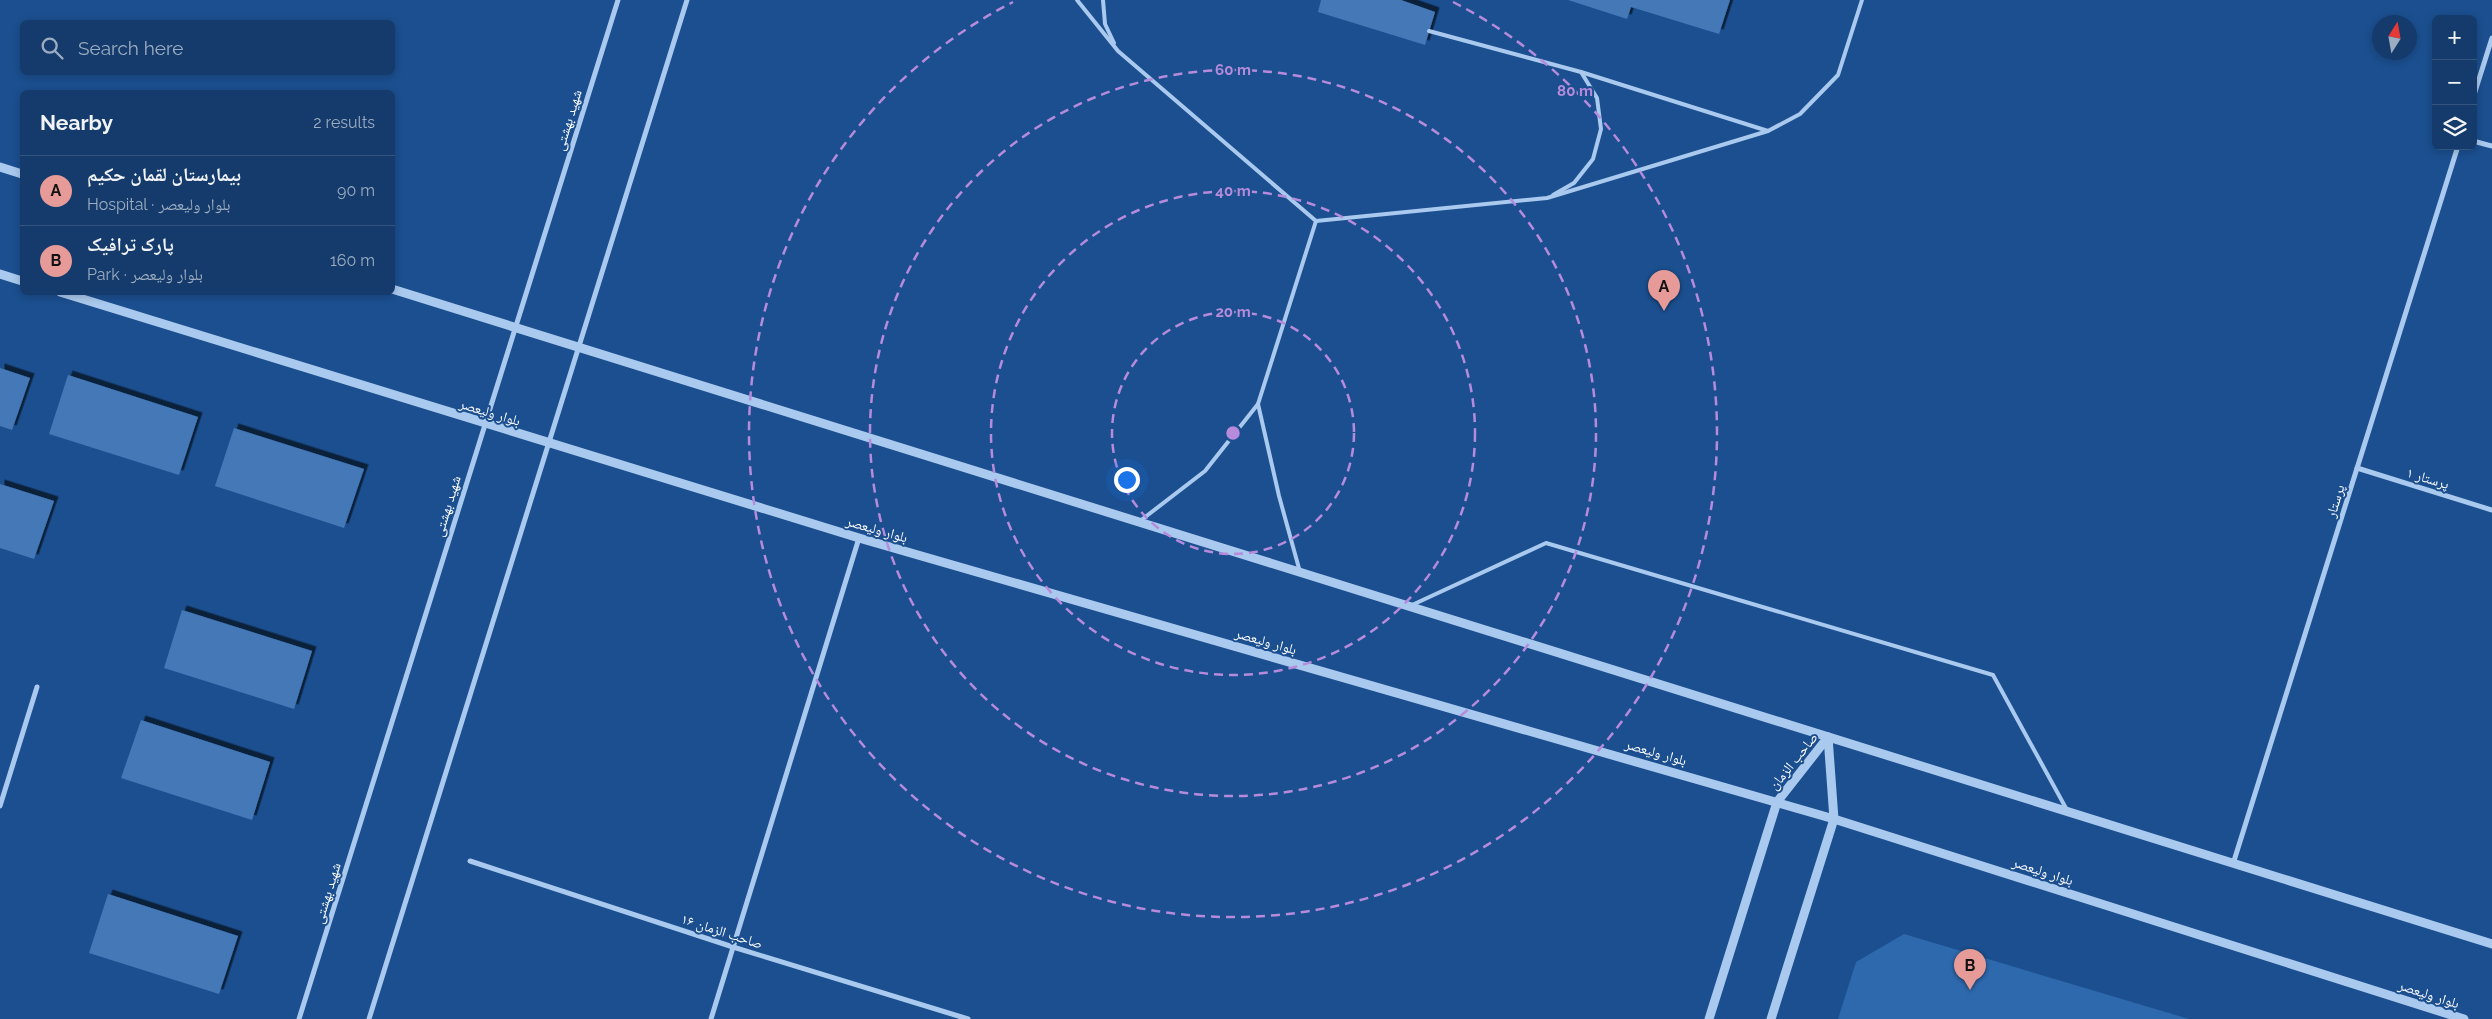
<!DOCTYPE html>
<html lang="en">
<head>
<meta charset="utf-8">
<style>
  :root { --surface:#143b6b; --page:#1d4271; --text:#f1f3f6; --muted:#9dadc1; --line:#33557e; --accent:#e69b98 }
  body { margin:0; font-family:Raleway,"Noto Naskh Arabic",sans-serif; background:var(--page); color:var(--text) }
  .controls { position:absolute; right:15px; top:15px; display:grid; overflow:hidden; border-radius:8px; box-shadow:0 2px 8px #0003 }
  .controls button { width:45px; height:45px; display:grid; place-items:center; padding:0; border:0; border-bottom:1px solid var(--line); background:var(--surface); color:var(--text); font:25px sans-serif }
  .compass { position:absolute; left:2372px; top:15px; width:45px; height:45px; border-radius:50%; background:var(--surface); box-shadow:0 2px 8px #0003; rotate:11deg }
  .you { position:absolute; left:1126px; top:479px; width:18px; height:18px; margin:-12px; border:4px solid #fff; border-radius:50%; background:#1a73e8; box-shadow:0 0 0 8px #1a73e833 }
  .badge { display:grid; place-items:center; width:32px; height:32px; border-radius:50%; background:var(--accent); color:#111; font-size:16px; font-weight:700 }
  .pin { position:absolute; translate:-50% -41px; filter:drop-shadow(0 1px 2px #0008) }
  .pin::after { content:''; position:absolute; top:26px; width:18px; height:15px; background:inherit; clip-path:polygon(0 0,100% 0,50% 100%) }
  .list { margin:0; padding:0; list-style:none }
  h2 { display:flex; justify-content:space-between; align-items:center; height:65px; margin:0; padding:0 20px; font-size:21px }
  h2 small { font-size:16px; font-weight:400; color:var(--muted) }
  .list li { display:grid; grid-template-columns:32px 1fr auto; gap:15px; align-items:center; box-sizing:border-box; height:70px; padding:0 20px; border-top:1px solid var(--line) }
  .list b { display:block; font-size:19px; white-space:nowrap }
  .list p { margin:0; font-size:16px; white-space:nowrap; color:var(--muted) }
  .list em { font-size:16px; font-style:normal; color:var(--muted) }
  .icon { flex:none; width:28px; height:28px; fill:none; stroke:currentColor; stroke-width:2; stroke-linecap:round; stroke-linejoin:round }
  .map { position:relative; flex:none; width:2492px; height:1019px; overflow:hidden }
  .search { position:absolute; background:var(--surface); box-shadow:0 2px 8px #0003; left:20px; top:20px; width:375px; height:55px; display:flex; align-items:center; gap:12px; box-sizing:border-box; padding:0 18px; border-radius:8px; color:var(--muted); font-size:19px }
  .panel { position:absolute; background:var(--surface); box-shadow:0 2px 8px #0003; left:20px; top:90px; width:375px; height:205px; border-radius:8px }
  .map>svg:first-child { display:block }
  .green { fill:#2e69ad }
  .building { fill:#4478b7; filter:url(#shadow) }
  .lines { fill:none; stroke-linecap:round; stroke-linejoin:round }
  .service { stroke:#a9c9ee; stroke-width:4 }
  .minor { stroke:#a9c9ee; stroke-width:5 }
  .tertiary { stroke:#a9c9ee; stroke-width:9 }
  .ring { fill:none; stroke:#b68bdc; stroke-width:2.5; stroke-dasharray:9 6 }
  .labels { text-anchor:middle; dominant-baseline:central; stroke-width:4; stroke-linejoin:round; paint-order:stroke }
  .street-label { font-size:14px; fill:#fff; stroke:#1b4f8f }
  .centre { fill:#b68bdc; stroke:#1b4f8f; stroke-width:2.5 }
  .ring-label { font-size:15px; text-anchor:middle; font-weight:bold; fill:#b68bdc; stroke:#1b4f8f; stroke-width:4; stroke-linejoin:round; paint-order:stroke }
</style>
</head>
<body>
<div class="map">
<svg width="2492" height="1019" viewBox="0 0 2492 1019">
  <defs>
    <filter id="shadow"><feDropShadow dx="4.5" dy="-4.5" stdDeviation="0" flood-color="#0009"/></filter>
  </defs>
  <rect width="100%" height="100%" fill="#1b4f8f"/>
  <!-- green -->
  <polygon class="green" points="1904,934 2189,1019 1838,1019 1856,962"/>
  <!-- building -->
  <g class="building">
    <polygon points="1321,0 1401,0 1435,12 1425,45 1318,12"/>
    <polygon points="1568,0 1730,0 1719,34 1631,7 1627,19"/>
    <polygon points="0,368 30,378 12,430 0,426"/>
    <polygon points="68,375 198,417 179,475 49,434"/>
    <polygon points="234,428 364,469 344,528 215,486"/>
    <polygon points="0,484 54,501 34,559 0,548"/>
    <polygon points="182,610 312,651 294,709 164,668"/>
    <polygon points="141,720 270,762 252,820 121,778"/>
    <polygon points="108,894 238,936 219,994 89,953"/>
  </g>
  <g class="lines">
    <!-- service -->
    <g class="service">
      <polyline points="1077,0 1118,51 1316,221 1547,198 1768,131 1800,114 1838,75 1862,0"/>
      <polyline points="1103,0 1105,24 1114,43"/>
      <polyline points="1429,31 1581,72 1768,131"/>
      <polyline points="1553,195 1574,183 1593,159 1601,129 1597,98 1581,72"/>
      <polyline points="1258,404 1279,496 1300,572"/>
      <polyline points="1140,521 1205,471 1258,404 1316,221"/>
      <polyline points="1412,605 1546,543 1993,675 2067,810"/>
    </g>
    <!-- minor -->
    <g class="minor">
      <polyline points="2473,98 2492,38"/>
      <polyline points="2473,141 2492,146"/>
      <polyline points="2357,468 2492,510"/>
      <polyline points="0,806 37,687"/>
      <polyline points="470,861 733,947 968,1019"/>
      <polyline points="2233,864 2458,146"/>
      <polyline points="299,1019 618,0"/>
      <polyline points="369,1019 687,0"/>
      <polyline points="711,1019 859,538"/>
    </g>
    <!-- tertiary -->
    <g class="tertiary">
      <polyline points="0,167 22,174"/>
      <polyline points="0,274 22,281"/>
      <polyline points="392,289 2492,944"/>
      <polyline points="60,292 859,538 1834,819 2464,1019"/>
      <polyline points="1709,1019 1777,802 1828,737"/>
      <polyline points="1771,1019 1834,819 1828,737"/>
    </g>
  </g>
  <!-- distance rings -->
  <g class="ring">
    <circle cx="1233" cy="433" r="121"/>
    <circle cx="1233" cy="433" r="242"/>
    <circle cx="1233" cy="433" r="363"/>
    <path d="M1453 2A484 484 0 1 1 1013 2"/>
  </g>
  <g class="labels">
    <!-- street labels -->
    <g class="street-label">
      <text transform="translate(568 120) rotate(-73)">شهید بهشتی</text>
      <text transform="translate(490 412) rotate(17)">بلوار ولیعصر</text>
      <text transform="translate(2428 478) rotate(17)">پرستار ۱</text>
      <text transform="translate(2335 501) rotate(-73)">پرستار</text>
      <text transform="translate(447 506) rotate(-73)">شهید بهشتی</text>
      <text transform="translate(877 529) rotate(16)">بلوار ولیعصر</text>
      <text transform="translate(1266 641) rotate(16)">بلوار ولیعصر</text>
      <text transform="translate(1656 752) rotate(16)">بلوار ولیعصر</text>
      <text transform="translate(1793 761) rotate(-51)">صاحب الزمان</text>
      <text transform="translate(2043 871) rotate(18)">بلوار ولیعصر</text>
      <text transform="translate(327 893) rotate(-73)">شهید بهشتی</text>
      <text transform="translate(722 931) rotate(18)">صاحب الزمان ۱۶</text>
      <text transform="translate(2429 994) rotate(18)">بلوار ولیعصر</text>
    </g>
  </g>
  <circle cx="1233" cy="433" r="8" class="centre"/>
  <g class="ring-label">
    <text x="1233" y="75">60 m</text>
    <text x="1575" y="96">80 m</text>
    <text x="1233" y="196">40 m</text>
    <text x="1233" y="317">20 m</text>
  </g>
</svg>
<div class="controls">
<button>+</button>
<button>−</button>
<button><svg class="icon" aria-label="layers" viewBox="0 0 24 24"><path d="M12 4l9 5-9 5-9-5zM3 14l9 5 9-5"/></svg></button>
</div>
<svg class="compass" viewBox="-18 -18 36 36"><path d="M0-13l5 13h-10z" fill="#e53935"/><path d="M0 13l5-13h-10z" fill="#9dadc1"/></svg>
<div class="you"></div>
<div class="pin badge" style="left:1664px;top:311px">A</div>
<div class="pin badge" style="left:1970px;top:990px">B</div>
<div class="search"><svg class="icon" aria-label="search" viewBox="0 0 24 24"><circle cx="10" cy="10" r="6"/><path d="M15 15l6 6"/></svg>Search here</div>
<section class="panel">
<h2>Nearby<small>2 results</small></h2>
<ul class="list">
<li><span class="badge">A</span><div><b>بیمارستان لقمان حکیم</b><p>Hospital · بلوار ولیعصر</p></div><em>90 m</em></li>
<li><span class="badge">B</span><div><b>پارک ترافیک</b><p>Park · بلوار ولیعصر</p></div><em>160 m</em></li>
</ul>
</section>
</div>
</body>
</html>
